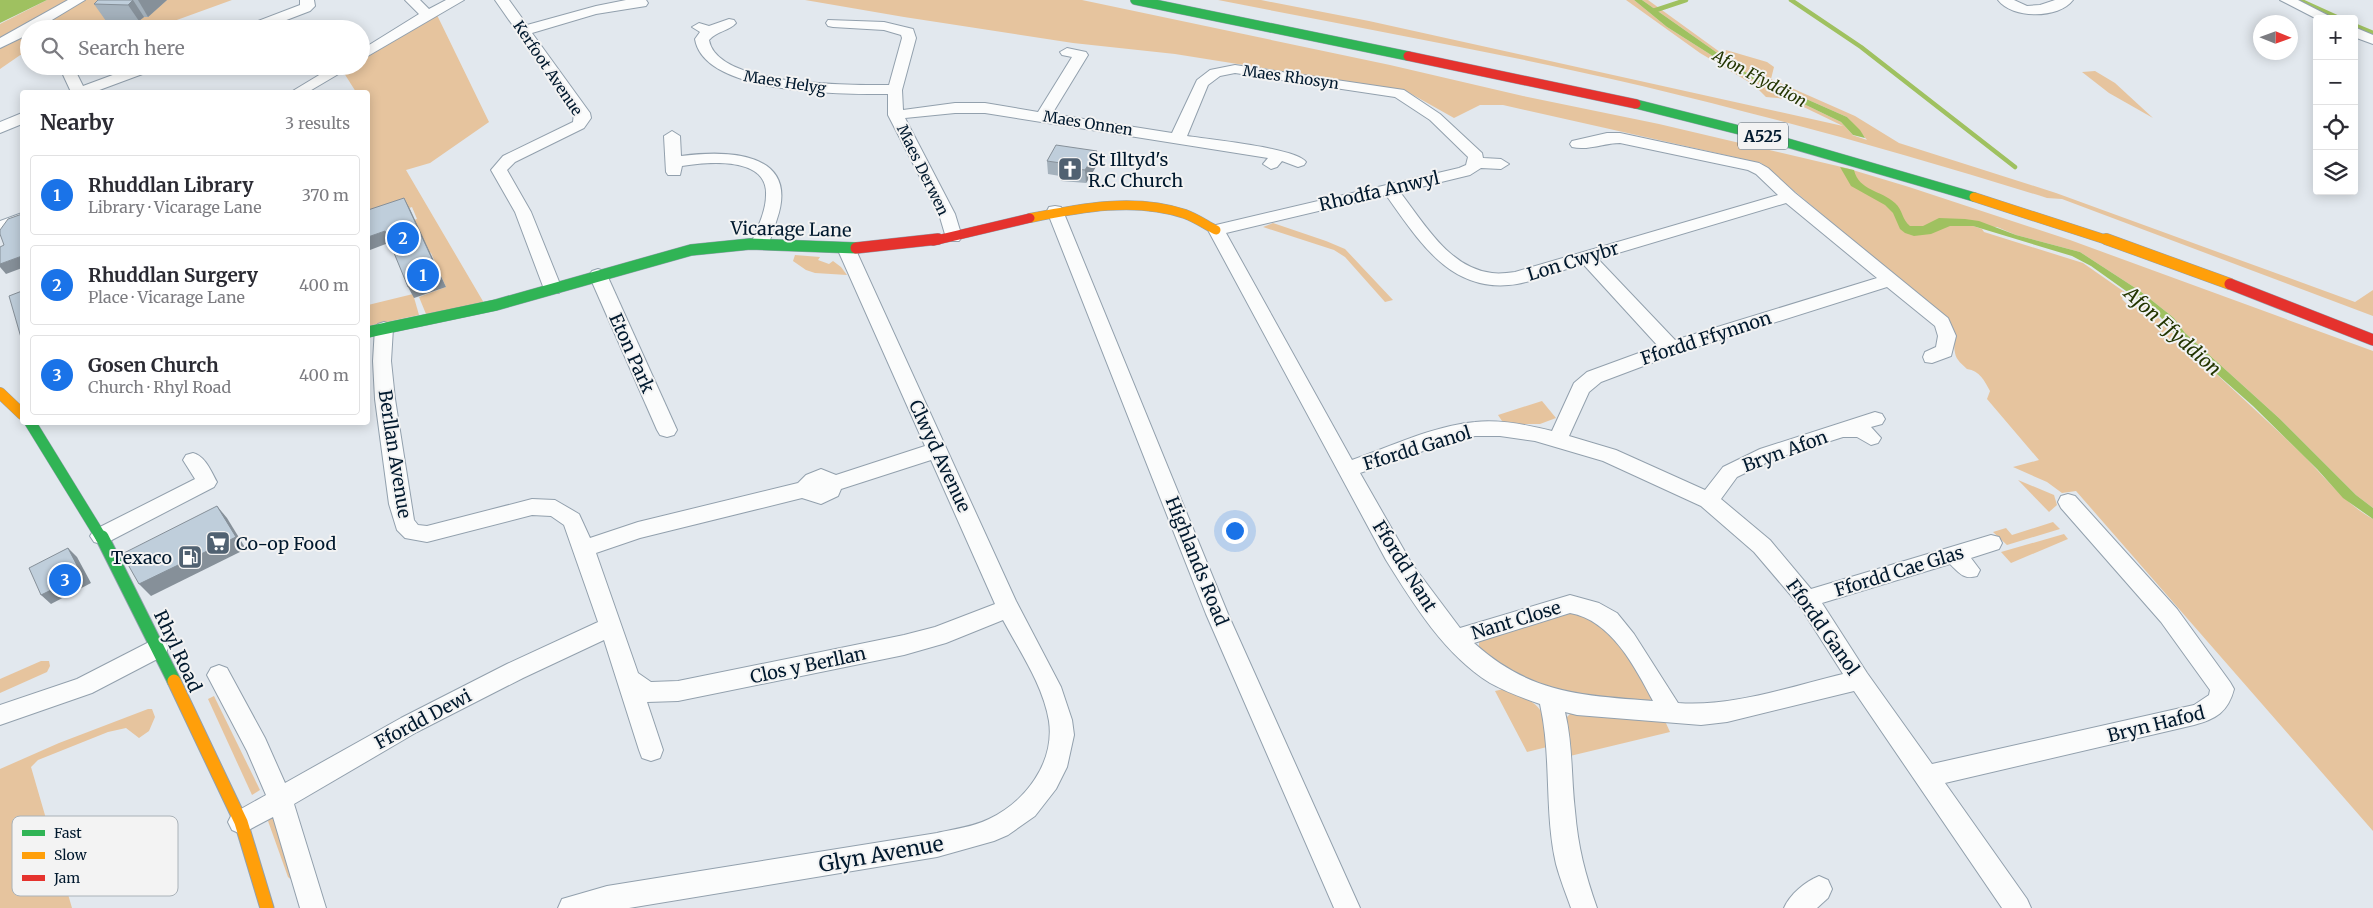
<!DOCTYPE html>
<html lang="en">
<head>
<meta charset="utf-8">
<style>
  :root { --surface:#fff; --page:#f7f7f7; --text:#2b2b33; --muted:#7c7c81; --line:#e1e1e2; --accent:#1a73e8 }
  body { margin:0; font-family:Merriweather,serif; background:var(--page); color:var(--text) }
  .controls { position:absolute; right:15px; top:15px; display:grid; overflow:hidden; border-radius:5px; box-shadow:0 2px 12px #0003 }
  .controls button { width:45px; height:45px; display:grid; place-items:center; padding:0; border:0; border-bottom:1px solid var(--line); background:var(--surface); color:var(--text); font:25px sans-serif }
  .compass { position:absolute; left:2253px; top:15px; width:45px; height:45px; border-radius:50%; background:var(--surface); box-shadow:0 2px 12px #0003; rotate:91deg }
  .you { position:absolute; left:1234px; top:530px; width:18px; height:18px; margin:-12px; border:4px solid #fff; border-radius:50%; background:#1a73e8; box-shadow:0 0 0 8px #1a73e833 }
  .badge { display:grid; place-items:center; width:32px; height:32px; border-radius:50%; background:var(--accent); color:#fff; font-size:16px; font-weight:700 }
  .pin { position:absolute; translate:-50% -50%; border:2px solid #fff; box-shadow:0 1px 5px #0006 }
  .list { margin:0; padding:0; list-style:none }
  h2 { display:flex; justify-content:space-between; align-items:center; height:65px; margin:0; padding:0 20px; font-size:21px }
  h2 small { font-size:16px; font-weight:400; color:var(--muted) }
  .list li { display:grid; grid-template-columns:32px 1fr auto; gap:15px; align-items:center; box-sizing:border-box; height:80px; margin:0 10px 10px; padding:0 10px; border:1px solid var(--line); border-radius:5px }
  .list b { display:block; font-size:19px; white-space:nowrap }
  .list p { margin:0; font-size:16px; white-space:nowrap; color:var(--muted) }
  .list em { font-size:16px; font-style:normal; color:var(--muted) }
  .icon { flex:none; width:28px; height:28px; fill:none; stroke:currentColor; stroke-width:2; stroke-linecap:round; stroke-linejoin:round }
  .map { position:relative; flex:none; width:2373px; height:908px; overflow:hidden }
  .search { position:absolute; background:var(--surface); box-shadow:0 2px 12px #0003; left:20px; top:20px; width:350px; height:55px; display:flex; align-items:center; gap:12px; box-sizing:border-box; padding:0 18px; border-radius:28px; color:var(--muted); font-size:19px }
  .panel { position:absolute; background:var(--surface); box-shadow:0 2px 12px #0003; left:20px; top:90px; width:350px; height:335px; border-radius:5px }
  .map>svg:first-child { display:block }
  .green { fill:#e6c49e }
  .water { fill:#9fc160 }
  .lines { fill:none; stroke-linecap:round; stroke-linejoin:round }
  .stream { stroke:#9fc160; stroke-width:4.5 }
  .street-casing { stroke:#92a0ad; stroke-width:2 }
  .fast-far2-casing { stroke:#92a0ad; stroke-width:10 }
  .fast-far1-casing { stroke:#92a0ad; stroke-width:12 }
  .fast-casing { stroke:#92a0ad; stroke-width:15 }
  .slow-far2-casing { stroke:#92a0ad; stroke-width:10 }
  .slow-far1-casing { stroke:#92a0ad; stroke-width:12 }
  .slow-casing { stroke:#92a0ad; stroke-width:15 }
  .jam-far1-casing { stroke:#92a0ad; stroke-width:10 }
  .jam-casing { stroke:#92a0ad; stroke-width:12 }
  .street { fill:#fbfcfc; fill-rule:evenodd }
  .fast-far2 { stroke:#30b455; stroke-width:9 }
  .fast-far1 { stroke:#30b455; stroke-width:11 }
  .fast { stroke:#30b455; stroke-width:13 }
  .slow-far2 { stroke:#ff9f0a; stroke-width:9 }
  .slow-far1 { stroke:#ff9f0a; stroke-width:11 }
  .slow { stroke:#ff9f0a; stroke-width:13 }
  .jam-far1 { stroke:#e5322d; stroke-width:9 }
  .jam { stroke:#e5322d; stroke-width:11 }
  .wall { fill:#a4b1bc }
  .shaded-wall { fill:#869099 }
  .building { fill:#bfcedb; stroke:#869099 }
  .labels { text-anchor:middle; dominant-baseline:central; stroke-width:4; stroke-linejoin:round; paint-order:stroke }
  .far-street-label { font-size:15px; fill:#01192e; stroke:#f3f3f3 }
  .far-water-label { font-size:16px; font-style:italic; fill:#233500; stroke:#f3f3f3 }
  .shield { fill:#f3f3f3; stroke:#4a5a69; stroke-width:1 }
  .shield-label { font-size:16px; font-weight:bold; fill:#01192e }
  .poi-label { font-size:18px; fill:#01192e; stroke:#f3f3f3; text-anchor:start }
  .street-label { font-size:18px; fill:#01192e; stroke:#f3f3f3 }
  .water-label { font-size:19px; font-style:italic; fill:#233500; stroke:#f3f3f3 }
  .near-street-label { font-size:21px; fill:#01192e; stroke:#f3f3f3 }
  .key { fill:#f3f3f3; stroke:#aab2b8; stroke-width:1 }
  .key-label { font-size:14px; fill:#01192e }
</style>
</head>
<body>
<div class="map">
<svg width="2373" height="908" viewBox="0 0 2373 908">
  <rect width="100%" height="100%" fill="#e2e8ee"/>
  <!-- green -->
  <g class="green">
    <polygon points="47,0 232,0 152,29 29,29 29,49 0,69 0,24"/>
    <path d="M805 0H1082L1390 65 1523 96 1659 124 1846 168 1909 187 2070 240 2373 351V508L2356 495 2280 419 2185 333 2174 318 2140 291 2080 252 2016 235 1997 227 1973 226 1982 229 1984 232 2083 263 2126 293 2122 299 2128 305 2141 301C2157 314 2168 330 2184 344 2223 381 2264 417 2303 455 2326 478 2344 503 2373 519V831L2076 491 2062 493 2047 482 2013 467 2039 460 1987 399 1990 391C1984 380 1980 371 1967 369 1963 365 1956 360 1955 353 1952 336 1960 338 1948 320L1761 163 1503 105H1480L1454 118 1406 91 1175 54 1073 43 904 17Z"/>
    <path d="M1218 0H1261L1369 21 1843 126 1787 99 1766 97 1754 85 1700 53 1626 0H1634L1667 27 1738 72 1841 122 1853 135H1852L1867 140 1847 117 1743 71 1642 0H1648L1724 55 1726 50 1767 62 1774 67 1771 79 1855 116 1899 143 2056 193 2355 302 2373 290V316L2062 199 2047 198C1913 156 1779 119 1642 86 1502 53 1360 28 1218 0Z"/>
    <polygon points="437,15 489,122 430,163 406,170 484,303 426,314 419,297 446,287 431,253 388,229 417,219 412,207 368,223 368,92 356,92 344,73 351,66 361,66 361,60"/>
    <polygon points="2095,71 2115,83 2153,118 2109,93 2082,72"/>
    <polygon points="1273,223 1326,241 1345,249 1393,300 1385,302 1345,257 1334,250 1263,227"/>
    <polygon points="795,255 820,257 818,260 829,264 833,261 841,267 847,275 815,273 806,270 793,261"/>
    <polygon points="413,294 419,315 368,326 368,305"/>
    <polygon points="1542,401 1556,418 1540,424 1504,424 1498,415"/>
    <polygon points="2018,480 2054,495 2057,505 2049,512"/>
    <polygon points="2053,522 2060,529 2007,545 1993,532 2006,528 2012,535"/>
    <polygon points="2064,534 2068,539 2011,563 2001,552"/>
    <polygon points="1569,611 1602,623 1648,685 1652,697 1650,701 1590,698 1531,683 1484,655 1479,647 1479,640"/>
    <polygon points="41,661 49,661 50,666 47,672 0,693 0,679"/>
    <path d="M1508 688C1544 708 1542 705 1551 746L1527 752 1495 691Z"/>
    <polygon points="214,696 260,790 252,795 208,699"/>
    <polygon points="148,709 152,709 155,717 149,731 139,738 126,728 108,732 38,760 31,767 72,908 0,908 0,769 59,743"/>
    <polygon points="1572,712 1665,721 1670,732 1570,756 1564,720"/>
    <polygon points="276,816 300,887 288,877 268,821 271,817"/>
  </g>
  <!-- water -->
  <g class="water">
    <polygon points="0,0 47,0 0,23"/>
    <polygon points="1634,0 1642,0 1743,71 1847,117 1860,130 1865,138 1853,135 1841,122 1738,72 1667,27"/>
    <path d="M1840 167 1854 170C1859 191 1881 190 1895 203 1903 210 1902 220 1910 226H1923L1939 218 1965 219 1979 221 2016 235 2080 252 2140 291 2174 318 2185 333 2280 419 2356 495 2373 508V519L2343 498 2317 469 2253 406 2184 345 2157 313 2091 266 2072 256 1973 226H1950L1931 234 1914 236 1905 233 1900 229 1893 213 1885 205 1851 186Z"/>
  </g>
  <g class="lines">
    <!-- stream -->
    <g class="stream">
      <polyline points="1791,0 1861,47 2015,167"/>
      <polyline points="2299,0 2341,19"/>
      <polyline points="1653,11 1686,0"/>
      <polyline points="2354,25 2373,33"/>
    </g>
    <defs>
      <g id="street">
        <polygon points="68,0 85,0 37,29 29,29 29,34 0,48 0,38"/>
        <polygon points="300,0 314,0 315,6 310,11 263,29 243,29 245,26 300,5"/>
        <polygon points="405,0 420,0 429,9 446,0 464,0 361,60 361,50 419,14"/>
        <polygon points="495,0 509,0 527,25 596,6 626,0 646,0 648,3 646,6 596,14 532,33 590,113 591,118 584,128 515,162 507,170 531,212 562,289 559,293 547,293 544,289 515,212 491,170 503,156 573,122 574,113"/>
        <path d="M1998 0H2014L2027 6 2040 5 2055 0H2073C2059 19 2012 19 1998 0Z"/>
        <polygon points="2280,0 2298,0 2335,19 2317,19"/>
        <path d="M729 19 734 20 736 23C729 31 717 31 709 40 717 87 851 85 889 85L902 38 901 35 884 30 833 27 828 26 826 23 828 20 884 22 913 29 916 38 902 90 903 110 955 103H985L1038 112 1072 57 1062 55 1060 52 1067 48 1086 52 1088 55 1052 114 1172 133 1197 80 1210 70 1235 65 1404 90 1440 114 1482 153 1483 158 1501 159 1509 164 1501 169 1481 168 1470 175 1400 192C1424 223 1449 268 1492 273 1499 274 1508 273 1515 272L1778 195 1756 174 1748 170 1620 143C1605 143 1587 151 1572 147L1570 144 1572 141 1607 133H1620L1759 163 1768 168 1795 193 1948 318 1956 336 1951 356 1932 363 1925 362 1923 357 1925 352 1936 347 1938 336 1935 326 1887 287 1678 353 1601 382 1589 392 1569 436 1616 450 1705 490 1723 467 1760 449 1875 412 1882 414 1885 419 1882 424 1871 427 1881 438 1878 443 1871 445 1857 437H1843L1774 459 1737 477 1721 499 1770 540 1811 589 1991 535 1999 537 2002 543 1999 549 1971 558 1980 570 1977 576C1964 580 1959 573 1950 564L1822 603 1867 673 1932 764 2194 705 2209 695 2210 690 2161 622 2061 508 2058 502 2061 496 2068 494 2075 496 2177 609 2230 682 2234 689C2228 712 2216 719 2194 725L1945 783 2027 899 2031 908H2002L1854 691 1727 722 1701 725 1577 715 1565 712C1573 745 1571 778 1575 811 1578 847 1585 874 1597 908H1571C1566 894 1560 879 1556 864 1544 812 1552 757 1540 704 1523 698 1506 692 1490 683 1445 655 1414 605 1386 560L1208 230 1210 226 1216 225 1459 168 1466 165 1468 157 1430 120 1395 97 1235 73 1220 76 1208 85 1187 136C1207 139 1297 148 1306 162L1304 165 1298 167 1282 161 1277 167 1271 169 1263 164 1268 158 985 113H955L905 118 955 214 962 237 959 241H947L939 214 888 115V94C844 94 704 95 695 39L700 32 692 27 699 23 709 26ZM1386 195C1419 241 1451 295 1517 284 1539 280 1561 270 1583 264L1658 346 1587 372 1574 383 1552 431C1528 425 1500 419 1475 422 1433 426 1392 446 1352 460L1226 233ZM1786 203 1877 278 1675 340 1598 259ZM1475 436H1500L1535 441 1603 461 1701 506 1754 552 1799 605 1843 674C1789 687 1733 707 1678 703L1634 634 1617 613 1599 603 1570 595 1460 628 1412 564 1360 473 1449 442ZM1570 613C1611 620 1635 667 1653 701 1580 695 1531 694 1474 643Z"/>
        <polygon points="2354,27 2373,35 2373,44 2354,37"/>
        <polygon points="59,66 73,66 83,86 137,66 158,66 156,69 94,92 71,92"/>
        <polygon points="334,66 352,66 308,92 291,92"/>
        <polygon points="22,113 22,124 0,133 0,122"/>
        <path d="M672 131 680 136 681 156C727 150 800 151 777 219 774 228 771 240 766 248H754L751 244C757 228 766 212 766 195 768 156 707 162 682 166L680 175H668L666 172 664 136Z"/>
        <polygon points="1055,206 1061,207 1063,211 1228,614 1360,908 1334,908 1206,614 1047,211 1049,207"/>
        <polygon points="22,213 22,224 0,232 0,221"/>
        <path d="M846 243 852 244 855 248 1016 601 1061 687 1072 720 1074 735 1067 767 1056 789 1035 816 1008 835 994 841 937 857 629 908H558L562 899 607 886 937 833C954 829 973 827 989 819 1025 802 1055 763 1049 721 1043 685 1020 652 1003 620L946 643 904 655 678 701 647 702 663 750 660 758 651 761 642 758 639 750 604 640 523 678 417 732 294 804 326 908H300L273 817 241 834 232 830 228 822 232 814 266 795 247 751 207 675 211 668 219 665 227 668 265 738 285 783 401 718 507 664 598 622 564 525 551 516 532 515 427 542 405 538 397 530 389 504 375 399 373 361 375 328 378 324 384 322 390 324 393 328 391 361 395 399 414 520 418 525 427 526 532 499 555 500 579 514 590 538 638 522 798 483 806 475 821 469 836 475 925 446 837 248 840 244ZM931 460 995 604 935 627 904 635 678 681 651 682 638 673 596 553 640 538 802 498 821 504 838 496 841 489Z"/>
        <polygon points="598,269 604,271 607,275 677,430 674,435 667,437 660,435 657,430 589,275 592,271"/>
        <path d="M193 453C205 456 211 471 217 482L214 487 108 542 101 544 94 542 90 536 94 530 195 479 183 460 186 455Z"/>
        <polygon points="157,638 165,641 168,648 165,655 92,693 0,725 0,705 77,679"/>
        <path d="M1819 876 1828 880 1832 889 1828 898 1817 908H1784C1790 894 1805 882 1819 876Z"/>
      </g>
      <g id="fast-far2">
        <polyline points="1135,0 1408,56"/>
        <polyline points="1636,104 1767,137 1974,197"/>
      </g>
      <g id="fast-far1">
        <polyline points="368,332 496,305 691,250 750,244 856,248"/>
        <polyline points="30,422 102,539"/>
      </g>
      <polyline id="fast" points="102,537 174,681"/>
      <g id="slow-far2">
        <polyline points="1974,197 2110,241"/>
        <path d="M1030 218C1080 208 1135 197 1185 214 1196 218 1206 225 1216 230"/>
      </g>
      <g id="slow-far1">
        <polyline points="2106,239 2230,284"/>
        <polyline points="0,393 22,414"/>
      </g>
      <polyline id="slow" points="174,681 241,822 267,908"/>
      <g id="jam-far1">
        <polyline points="1408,56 1636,104"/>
        <polyline points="933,241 1030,218"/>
      </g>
      <g id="jam">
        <polyline points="856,248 938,239"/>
        <polyline points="2230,284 2373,340"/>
      </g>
    </defs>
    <!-- street casing -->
    <use href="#street" class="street-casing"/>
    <!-- fast-far2 casing -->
    <use href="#fast-far2" class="fast-far2-casing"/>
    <!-- fast-far1 casing -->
    <use href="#fast-far1" class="fast-far1-casing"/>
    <!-- fast casing -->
    <use href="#fast" class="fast-casing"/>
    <!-- slow-far2 casing -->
    <use href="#slow-far2" class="slow-far2-casing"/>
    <!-- slow-far1 casing -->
    <use href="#slow-far1" class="slow-far1-casing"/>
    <!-- slow casing -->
    <use href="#slow" class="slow-casing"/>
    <!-- jam-far1 casing -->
    <use href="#jam-far1" class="jam-far1-casing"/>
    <!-- jam casing -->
    <use href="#jam" class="jam-casing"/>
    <!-- street -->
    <use href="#street" class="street"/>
    <!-- fast-far2 -->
    <use href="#fast-far2" class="fast-far2"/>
    <!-- fast-far1 -->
    <use href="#fast-far1" class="fast-far1"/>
    <!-- fast -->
    <use href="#fast" class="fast"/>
    <!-- slow-far2 -->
    <use href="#slow-far2" class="slow-far2"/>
    <!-- slow-far1 -->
    <use href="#slow-far1" class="slow-far1"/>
    <!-- slow -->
    <use href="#slow" class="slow"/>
    <!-- jam-far1 -->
    <use href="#jam-far1" class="jam-far1"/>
    <!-- jam -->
    <use href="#jam" class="jam"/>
  </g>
  <!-- wall -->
  <g class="wall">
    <polygon points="98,0 167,0 148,17 144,17 139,21 106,21 94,4"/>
    <polygon points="1047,161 1097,165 1086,183 1061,181 1060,176 1048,174"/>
  </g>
  <!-- shaded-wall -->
  <g class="shaded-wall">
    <polygon points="133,0 144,17 139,21 128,5"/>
    <polygon points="138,0 167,0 148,17"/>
    <polygon points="1097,151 1097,165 1086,183 1085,170"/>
    <polygon points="404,198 410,209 446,287 414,298 408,287"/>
    <polygon points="385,231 391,242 370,250 368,246 368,237"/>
    <polygon points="22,256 22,268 6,274 0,267 0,264"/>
    <polygon points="217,506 227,518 246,549 151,596 139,584"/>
    <polygon points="68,548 77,557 91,583 51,604 41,595"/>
  </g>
  <!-- building -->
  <g class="building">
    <polygon points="98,0 133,0 128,5 94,4"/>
    <polygon points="1056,145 1097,151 1085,170 1059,167 1061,163 1047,161"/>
    <polygon points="404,198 440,276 408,287 385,231 368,237 368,210"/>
    <polygon points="22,214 22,256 0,264 0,247 4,245 0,234 0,230 8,219"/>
    <polygon points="22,291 22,341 9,296"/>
    <polygon points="217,506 236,537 139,584 122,554"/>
    <polygon points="68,548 82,575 41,595 29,568"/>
  </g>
  <!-- icons -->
  <defs>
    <symbol id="church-square" viewBox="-11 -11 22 22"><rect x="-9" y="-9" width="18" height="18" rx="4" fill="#506171" stroke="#f3f3f3"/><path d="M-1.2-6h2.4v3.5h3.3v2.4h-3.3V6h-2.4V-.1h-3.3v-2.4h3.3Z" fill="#fff"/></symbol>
    <symbol id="supermarket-square" viewBox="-11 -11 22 22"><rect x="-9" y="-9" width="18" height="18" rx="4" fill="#506171" stroke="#f3f3f3"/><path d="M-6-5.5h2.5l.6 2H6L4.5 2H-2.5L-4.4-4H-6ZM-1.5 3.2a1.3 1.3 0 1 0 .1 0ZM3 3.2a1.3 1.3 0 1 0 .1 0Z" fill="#fff"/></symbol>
    <symbol id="fuel-square" viewBox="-11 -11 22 22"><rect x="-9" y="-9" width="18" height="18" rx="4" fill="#506171" stroke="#f3f3f3"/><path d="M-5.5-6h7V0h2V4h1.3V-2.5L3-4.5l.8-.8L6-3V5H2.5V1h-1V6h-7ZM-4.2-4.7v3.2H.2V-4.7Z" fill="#fff"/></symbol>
  </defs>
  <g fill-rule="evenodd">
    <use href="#church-square" x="1056" y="155" width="28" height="28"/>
    <use href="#supermarket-square" x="204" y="529" width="28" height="28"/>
    <use href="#fuel-square" x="176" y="543" width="28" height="28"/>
  </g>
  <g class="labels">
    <!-- far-street labels -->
    <g class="far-street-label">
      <text transform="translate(548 68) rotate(56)">Kerfoot Avenue</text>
      <text transform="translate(1291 77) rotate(8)">Maes Rhosyn</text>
      <text transform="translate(785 82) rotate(9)">Maes Helyg</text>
      <text transform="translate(1088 123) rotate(9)">Maes Onnen</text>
      <text transform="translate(923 170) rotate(64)">Maes Derwen</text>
    </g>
    <!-- far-water labels -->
    <g class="far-water-label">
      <text transform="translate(1760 78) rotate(28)">Afon Ffyddion</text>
    </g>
    <!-- shield labels -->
    <rect class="shield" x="1738" y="122.5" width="50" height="27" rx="4"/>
    <g class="shield-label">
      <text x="1763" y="136">A525</text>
    </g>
    <!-- poi labels -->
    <g class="poi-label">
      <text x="1088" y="159">St Illtyd's<tspan x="1088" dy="21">R.C Church</tspan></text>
      <text x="236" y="543">Co-op Food</text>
      <text x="172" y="557" text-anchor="end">Texaco</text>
    </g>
    <!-- street labels -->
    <g class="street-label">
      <text transform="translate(1379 191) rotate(-13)">Rhodfa Anwyl</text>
      <text transform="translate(791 229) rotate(1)">Vicarage Lane</text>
      <text transform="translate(1573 261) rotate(-17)">Lon Cwybr</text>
      <text transform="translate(1706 338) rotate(-18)">Ffordd Ffynnon</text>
      <text transform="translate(632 353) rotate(66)">Eton Park</text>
      <text transform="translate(1417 448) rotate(-17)">Ffordd Ganol</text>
      <text transform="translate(1785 451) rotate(-20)">Bryn Afon</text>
      <text transform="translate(395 454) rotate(81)">Berllan Avenue</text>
      <text transform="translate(940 456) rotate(65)">Clwyd Avenue</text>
      <text transform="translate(1197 561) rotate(68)">Highlands Road</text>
      <text transform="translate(1405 566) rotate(58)">Ffordd Nant</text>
      <text transform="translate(1899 571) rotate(-17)">Ffordd Cae Glas</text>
      <text transform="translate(1516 620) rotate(-17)">Nant Close</text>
      <text transform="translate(1823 627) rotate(55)">Ffordd Ganol</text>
      <text transform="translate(178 651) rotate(65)">Rhyl Road</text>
      <text transform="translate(808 665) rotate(-12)">Clos y Berllan</text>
      <text transform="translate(423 719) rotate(-28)">Ffordd Dewi</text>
      <text transform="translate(2156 724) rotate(-14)">Bryn Hafod</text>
    </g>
    <!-- water labels -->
    <g class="water-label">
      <text transform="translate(2173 331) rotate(42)">Afon Ffyddion</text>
    </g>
    <!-- near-street labels -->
    <g class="near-street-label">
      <text transform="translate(881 854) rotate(-10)">Glyn Avenue</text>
    </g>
  </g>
  <!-- legend -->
  <rect x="12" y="816" width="166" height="80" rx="8" class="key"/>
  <rect x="22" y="830" width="23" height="6" fill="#30b455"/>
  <rect x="22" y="852" width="23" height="7" fill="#ff9f0a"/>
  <rect x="22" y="875" width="23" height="6" fill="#e5322d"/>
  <g class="key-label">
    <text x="54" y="838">Fast</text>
    <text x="54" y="860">Slow</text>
    <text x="54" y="883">Jam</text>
  </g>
</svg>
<div class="controls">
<button>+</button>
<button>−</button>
<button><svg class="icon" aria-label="locate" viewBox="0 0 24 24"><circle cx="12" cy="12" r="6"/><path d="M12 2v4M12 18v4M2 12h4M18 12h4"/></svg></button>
<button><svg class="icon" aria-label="layers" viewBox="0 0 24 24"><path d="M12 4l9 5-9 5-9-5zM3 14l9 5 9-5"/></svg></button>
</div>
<svg class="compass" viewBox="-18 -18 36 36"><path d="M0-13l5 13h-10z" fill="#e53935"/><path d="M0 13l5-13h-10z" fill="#7c7c81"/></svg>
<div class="you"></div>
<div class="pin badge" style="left:423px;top:275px">1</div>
<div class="pin badge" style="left:403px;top:238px">2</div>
<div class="pin badge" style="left:65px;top:580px">3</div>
<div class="search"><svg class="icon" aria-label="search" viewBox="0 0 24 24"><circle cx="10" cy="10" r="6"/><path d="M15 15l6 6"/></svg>Search here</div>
<section class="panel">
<h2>Nearby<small>3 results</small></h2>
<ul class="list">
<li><span class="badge">1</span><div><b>Rhuddlan Library</b><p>Library · Vicarage Lane</p></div><em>370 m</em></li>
<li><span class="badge">2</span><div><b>Rhuddlan Surgery</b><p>Place · Vicarage Lane</p></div><em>400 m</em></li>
<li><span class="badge">3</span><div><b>Gosen Church</b><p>Church · Rhyl Road</p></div><em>400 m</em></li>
</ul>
</section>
</div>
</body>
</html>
